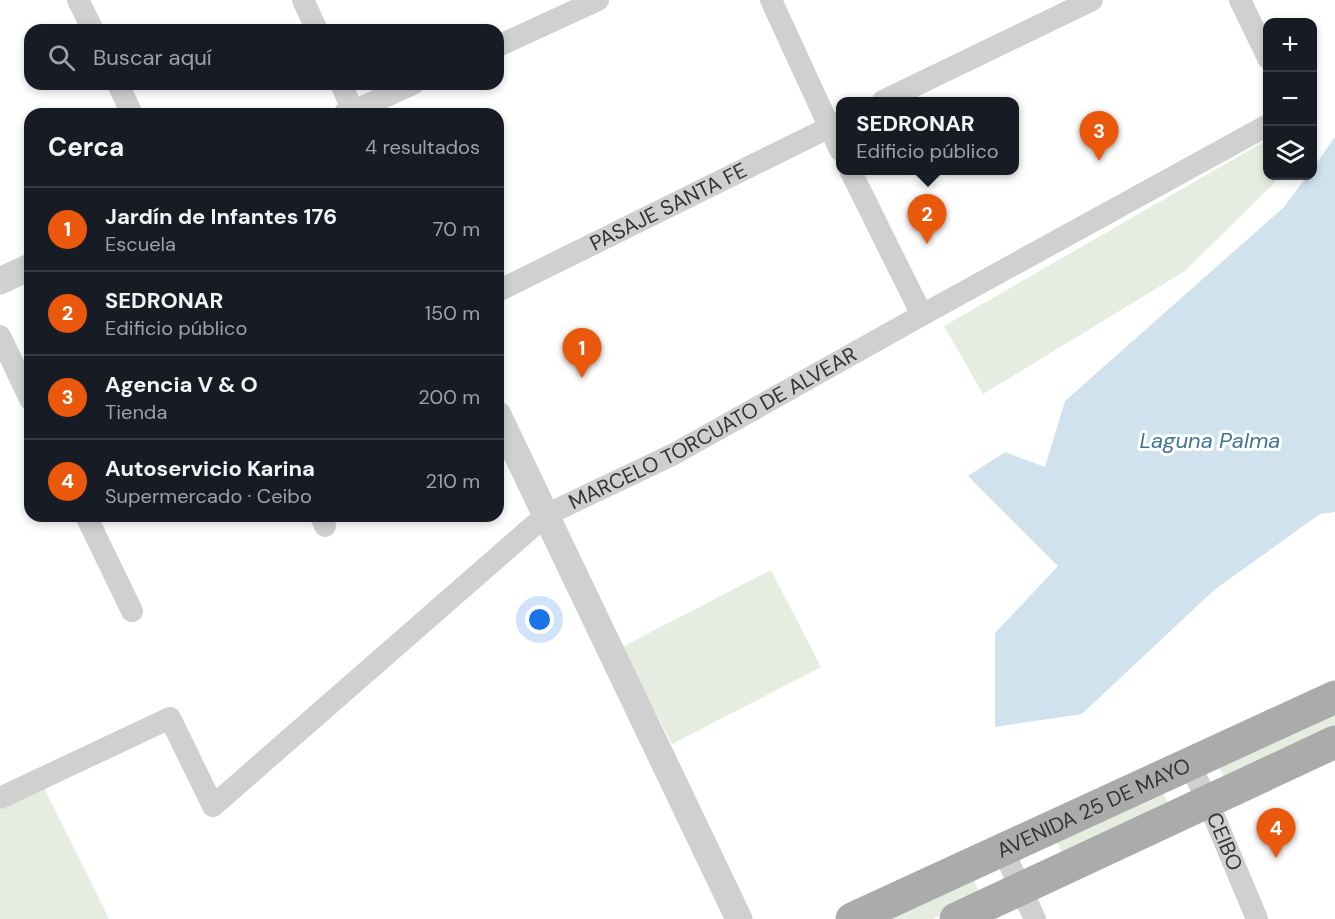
<!DOCTYPE html>
<html lang="es">
<head>
<meta charset="utf-8">
<style>
  :root { --surface:#171b24; --page:#20242c; --text:#f1f3f6; --muted:#9ea1a6; --line:#363941; --accent:#ea580c }
  body { margin:0; font-family:"DM Sans",sans-serif; background:var(--page); color:var(--text) }
  .controls { position:absolute; right:18px; top:18px; display:grid; overflow:hidden; border-radius:12px; box-shadow:0 3px 9px #0003 }
  .controls button { width:54px; height:54px; display:grid; place-items:center; padding:0; border:0; border-bottom:2px solid var(--line); background:var(--surface); color:var(--text); font:30px sans-serif }
  .you { position:absolute; left:540px; top:620px; width:21px; height:21px; margin:-15px; border:4px solid #fff; border-radius:50%; background:#1a73e8; box-shadow:0 0 0 9px #1a73e833 }
  .badge { display:grid; place-items:center; width:39px; height:39px; border-radius:50%; background:var(--accent); color:#fff; font-size:20px; font-weight:700 }
  .pin { position:absolute; translate:-50% -50px; filter:drop-shadow(0 2px 3px #0008) }
  .pin::after { content:''; position:absolute; top:32px; width:21px; height:18px; background:inherit; clip-path:polygon(0 0,100% 0,50% 100%) }
  .popup { position:absolute; left:836px; top:97px; width:183px; height:78px; box-sizing:border-box; display:grid; place-content:center; border-radius:12px; background:var(--surface); filter:drop-shadow(0 2px 4px #0005); font-size:20px; white-space:nowrap; color:var(--muted) }
  .popup b { font-size:22px; color:var(--text) }
  .popup::after { content:''; position:absolute; left:50%; top:100%; margin-left:-12px; border:12px solid transparent; border-top-color:var(--surface) }
  .list { margin:0; padding:0; list-style:none }
  h2 { display:flex; justify-content:space-between; align-items:center; height:78px; margin:0; padding:0 24px; font-size:26px }
  h2 small { font-size:20px; font-weight:400; color:var(--muted) }
  .list li { display:grid; grid-template-columns:39px 1fr auto; gap:18px; align-items:center; box-sizing:border-box; height:84px; padding:0 24px; border-top:2px solid var(--line) }
  .list b { display:block; font-size:22px; white-space:nowrap }
  .list p { margin:0; font-size:20px; white-space:nowrap; color:var(--muted) }
  .list em { font-size:20px; font-style:normal; color:var(--muted) }
  .icon { flex:none; width:33px; height:33px; fill:none; stroke:currentColor; stroke-width:2; stroke-linecap:round; stroke-linejoin:round }
  .map { position:relative; flex:none; width:1335px; height:919px; overflow:hidden }
  .search { position:absolute; background:var(--surface); box-shadow:0 3px 9px #0003; left:24px; top:24px; width:480px; height:66px; display:flex; align-items:center; gap:15px; box-sizing:border-box; padding:0 21px; border-radius:18px; color:var(--muted); font-size:22px }
  .panel { position:absolute; background:var(--surface); box-shadow:0 3px 9px #0003; left:24px; top:108px; width:480px; height:414px; border-radius:18px }
  .map>svg:first-child { display:block }
  .green { fill:#e6ecdf }
  .water { fill:#cfe2ee }
  .lines { fill:none; stroke-linecap:round; stroke-linejoin:round }
  .minor { stroke:#d0d0d0; stroke-width:22 }
  .tertiary { stroke:#d0d0d0; stroke-width:27 }
  .primary { stroke:#ababab; stroke-width:33 }
  .labels { text-anchor:middle; dominant-baseline:central; stroke-width:6; stroke-linejoin:round; paint-order:stroke }
  .street-label { font-size:21px; fill:#333; stroke:#fff }
  .water-label { font-size:22px; font-style:italic; fill:#3f7597; stroke:#fff }
</style>
</head>
<body>
<div class="map">
<svg width="1335" height="919" viewBox="0 0 1335 919">
  <rect width="100%" height="100%" fill="#fff"/>
  <!-- green -->
  <g class="green">
    <polygon points="1267,140 1268,176 1279,176 1279,178 1185,271 983,394 944,326"/>
    <polygon points="771,570 821,667 672,744 622,647"/>
    <polygon points="1335,708 1335,727 1225,780 1218,765"/>
    <polygon points="44,788 109,919 0,919 0,810"/>
    <polygon points="1161,788 1169,805 1063,855 1055,838"/>
    <polygon points="973,879 981,896 932,919 887,919"/>
  </g>
  <!-- water -->
  <polygon class="water" points="1335,137 1335,512 1320,514 1214,590 1082,714 995,727 995,633 1058,566 968,476 1005,452 1045,467 1065,401 1284,207 1307,176 1312,176 1313,168"/>
  <g class="lines">
    <!-- minor -->
    <g class="minor">
      <polyline points="78,0 93,30"/>
      <polyline points="303,0 317,30"/>
      <polyline points="771,0 840,150"/>
      <polyline points="1240,0 1268,58"/>
      <polyline points="498,46 598,0"/>
      <polyline points="118,84 132,114"/>
      <polyline points="341,84 353,111 413,84"/>
      <polyline points="883,101 1092,0"/>
      <polyline points="850,170 922,315"/>
      <path id="s1" d="M498 291 840 122"/>
      <polyline points="0,336 30,399"/>
      <polyline points="86,516 132,611"/>
      <polyline points="321,516 325,526"/>
      <path id="s2" d="M1190 765 1208 802 1257 919"/>
      <path id="s3" d="M0 798 170 718 213 806 546 515 674 454 922 315 1268 125"/>
      <polyline points="1003,850 1035,919"/>
    </g>
    <!-- tertiary -->
    <g class="tertiary">
      <polyline points="347,114 353,111 354,114"/>
      <polyline points="0,281 30,267"/>
      <polyline points="498,415 739,919"/>
    </g>
    <!-- primary -->
    <g class="primary">
      <path id="s4" d="M852 919 1335 697"/>
      <polyline points="956,919 1335,742"/>
    </g>
  </g>
  <g class="labels">
    <!-- street labels -->
    <g class="street-label">
      <text stroke="none"><textPath href="#s1" startOffset="190">PASAJE SANTA FE</textPath></text>
      <text stroke="none"><textPath href="#s3" startOffset="916">MARCELO TORCUATO DE ALVEAR</textPath></text>
      <text stroke="none"><textPath href="#s4" startOffset="266">AVENIDA 25 DE MAYO</textPath></text>
      <text stroke="none"><textPath href="#s2" startOffset="84">CEIBO</textPath></text>
    </g>
    <!-- water labels -->
    <g class="water-label">
      <text x="1210" y="440">Laguna Palma</text>
    </g>
  </g>
</svg>
<div class="controls">
<button>+</button>
<button>−</button>
<button><svg class="icon" aria-label="layers" viewBox="0 0 24 24"><path d="M12 4l9 5-9 5-9-5zM3 14l9 5 9-5"/></svg></button>
</div>
<div class="you"></div>
<div class="pin badge" style="left:582px;top:378px">1</div>
<div class="pin badge" style="left:927px;top:244px">2</div>
<div class="popup"><b>SEDRONAR</b>Edificio público</div>
<div class="pin badge" style="left:1099px;top:161px">3</div>
<div class="pin badge" style="left:1276px;top:858px">4</div>
<div class="search"><svg class="icon" aria-label="search" viewBox="0 0 24 24"><circle cx="10" cy="10" r="6"/><path d="M15 15l6 6"/></svg>Buscar aquí</div>
<section class="panel">
<h2>Cerca<small>4 resultados</small></h2>
<ul class="list">
<li><span class="badge">1</span><div><b>Jardín de Infantes 176</b><p>Escuela</p></div><em>70 m</em></li>
<li><span class="badge">2</span><div><b>SEDRONAR</b><p>Edificio público</p></div><em>150 m</em></li>
<li><span class="badge">3</span><div><b>Agencia V &amp; O</b><p>Tienda</p></div><em>200 m</em></li>
<li><span class="badge">4</span><div><b>Autoservicio Karina</b><p>Supermercado · Ceibo</p></div><em>210 m</em></li>
</ul>
</section>
</div>
</body>
</html>
